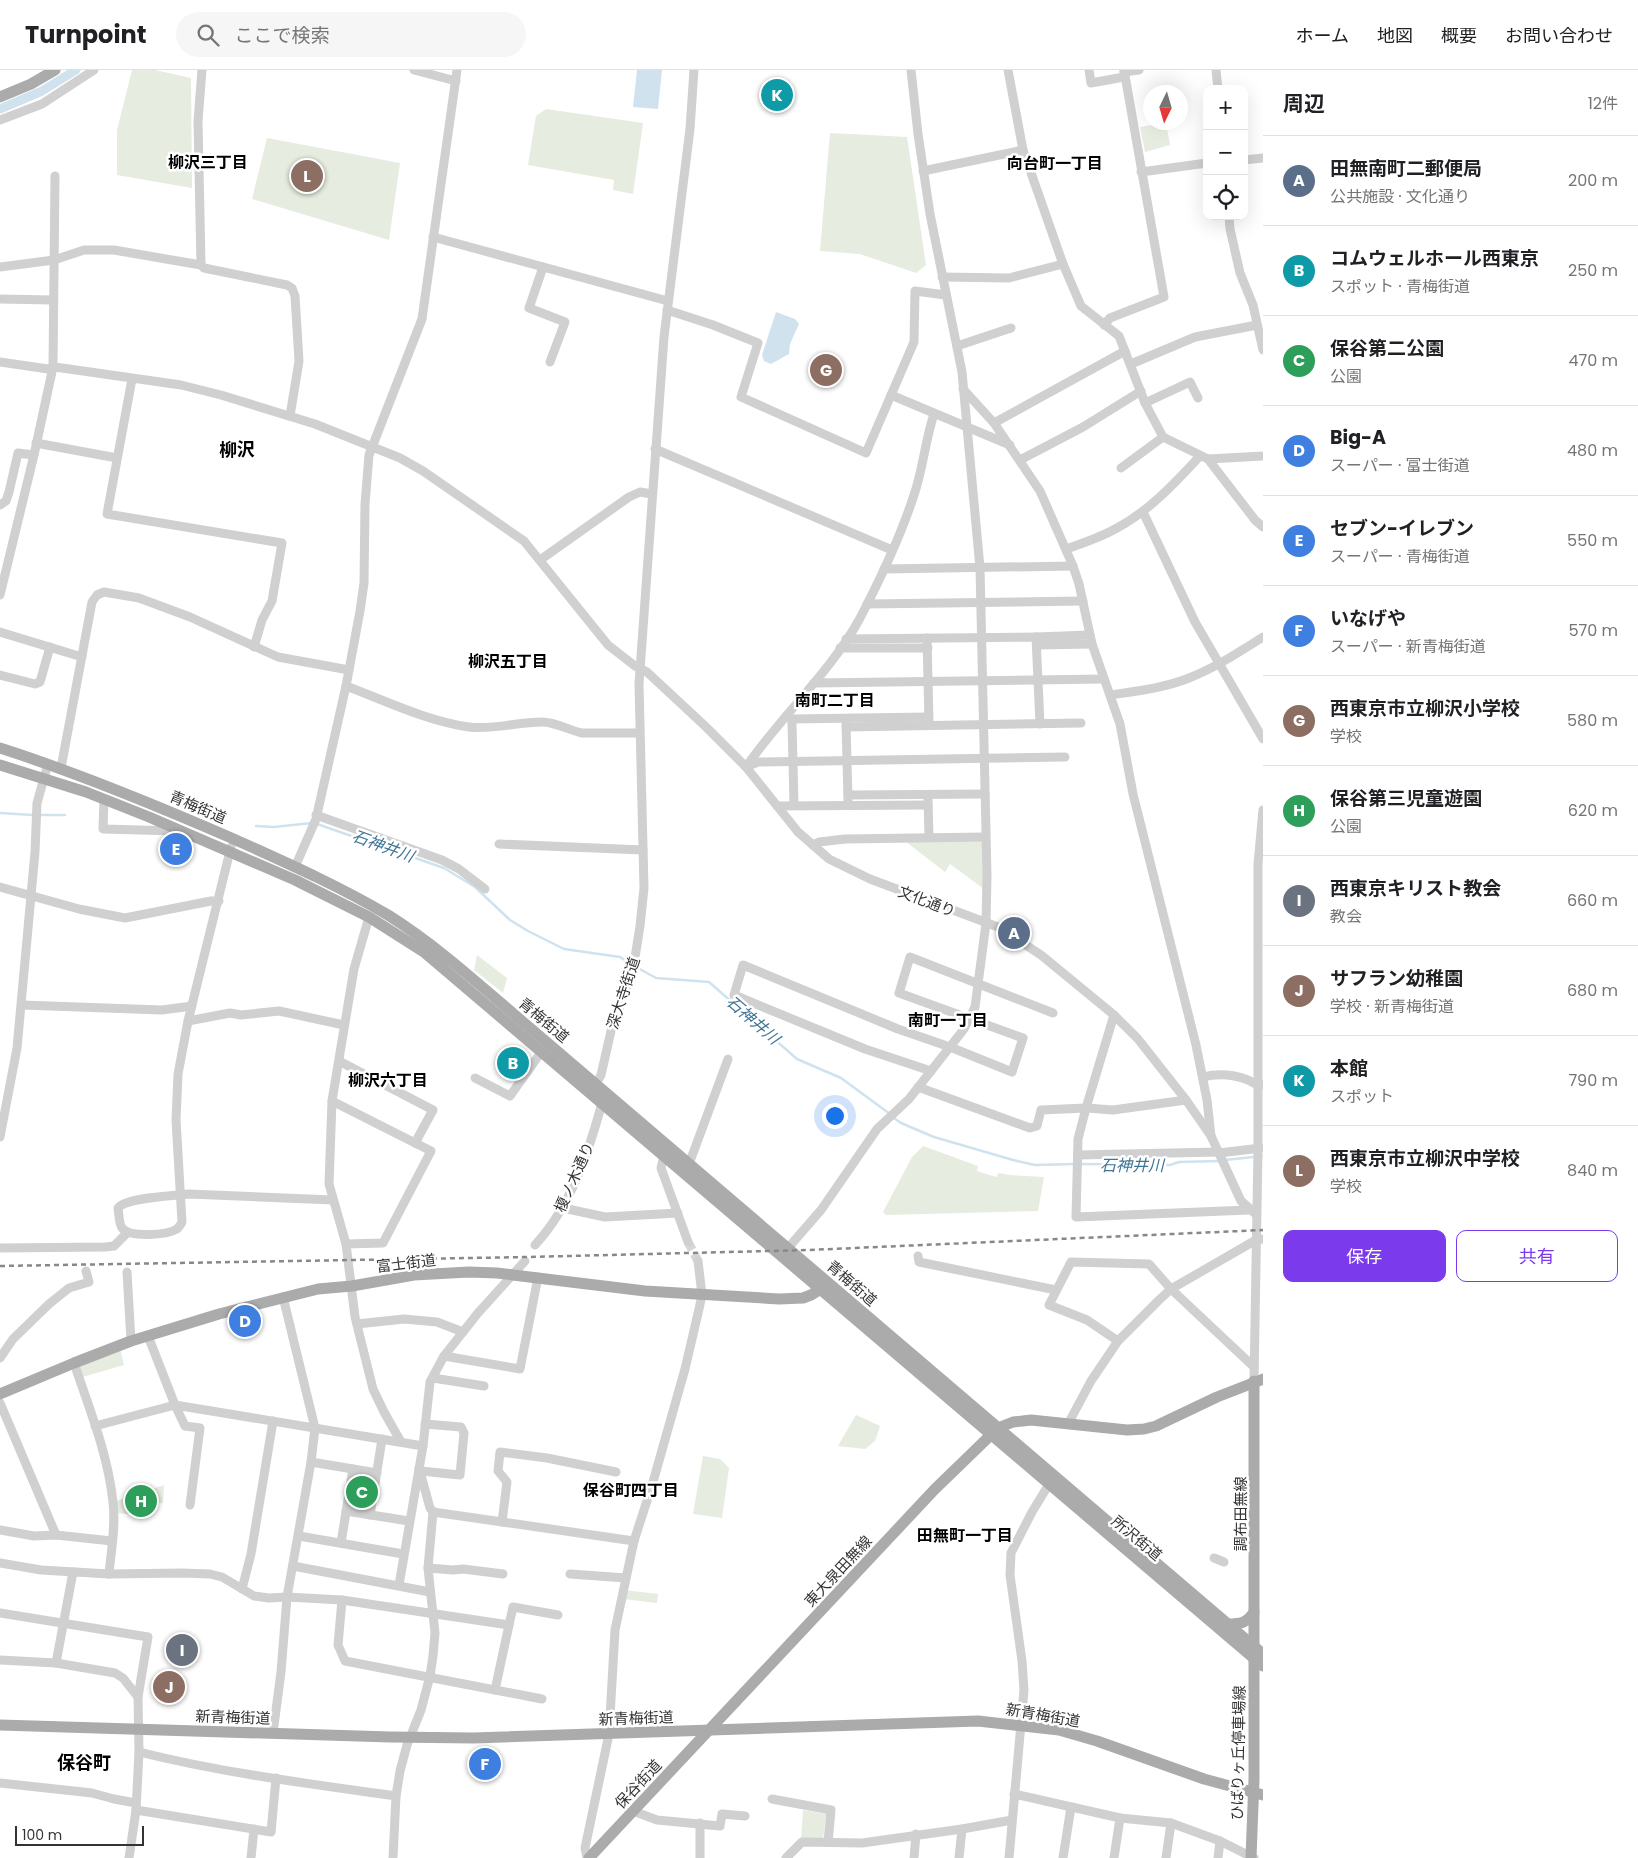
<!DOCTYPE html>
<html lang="ja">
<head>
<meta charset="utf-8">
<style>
  :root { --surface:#fff; --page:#f6f6f6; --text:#202124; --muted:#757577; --line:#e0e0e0; --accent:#7c3aed }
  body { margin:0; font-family:Poppins,"Noto Sans JP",sans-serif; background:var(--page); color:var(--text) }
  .controls { position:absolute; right:15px; top:15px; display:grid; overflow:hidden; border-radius:10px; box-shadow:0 5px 20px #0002 }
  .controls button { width:45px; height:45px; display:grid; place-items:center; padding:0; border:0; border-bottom:1px solid var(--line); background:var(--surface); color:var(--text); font:25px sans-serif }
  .compass { position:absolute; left:1143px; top:15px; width:45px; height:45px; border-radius:50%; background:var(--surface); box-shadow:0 5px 20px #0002; rotate:185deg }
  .scale { position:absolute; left:15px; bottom:12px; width:129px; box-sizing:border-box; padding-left:5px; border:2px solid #333; border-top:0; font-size:14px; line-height:18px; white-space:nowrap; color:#333; -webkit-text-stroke:4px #fff; paint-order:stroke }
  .you { position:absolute; left:834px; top:1045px; width:18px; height:18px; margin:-12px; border:4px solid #fff; border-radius:50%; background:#1a73e8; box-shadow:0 0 0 8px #1a73e833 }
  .badge { display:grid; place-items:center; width:32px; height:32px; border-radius:50%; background:var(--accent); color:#fff; font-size:16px; font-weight:700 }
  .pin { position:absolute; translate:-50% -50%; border:2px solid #fff; box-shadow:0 1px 5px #0006 }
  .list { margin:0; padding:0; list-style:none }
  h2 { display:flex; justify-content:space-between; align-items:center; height:65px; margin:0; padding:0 20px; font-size:21px }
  h2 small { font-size:16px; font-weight:400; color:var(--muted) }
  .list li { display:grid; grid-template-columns:32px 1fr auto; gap:15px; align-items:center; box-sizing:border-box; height:90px; padding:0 20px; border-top:1px solid var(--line) }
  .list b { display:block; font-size:19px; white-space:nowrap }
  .list p { margin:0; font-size:16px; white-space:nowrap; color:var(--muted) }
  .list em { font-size:16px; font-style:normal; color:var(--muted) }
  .actions { display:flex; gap:10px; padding:15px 20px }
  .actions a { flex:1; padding:11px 0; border:1px solid var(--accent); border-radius:10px; text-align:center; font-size:18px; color:var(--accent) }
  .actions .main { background:var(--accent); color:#fff }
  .icon { flex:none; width:28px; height:28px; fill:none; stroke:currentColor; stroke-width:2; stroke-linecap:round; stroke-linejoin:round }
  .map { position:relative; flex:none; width:1263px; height:1788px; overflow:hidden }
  header { display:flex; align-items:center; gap:30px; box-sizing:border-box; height:70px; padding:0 25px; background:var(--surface); border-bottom:1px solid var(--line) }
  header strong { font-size:24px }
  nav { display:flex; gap:28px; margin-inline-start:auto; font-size:18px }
  .search { width:350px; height:45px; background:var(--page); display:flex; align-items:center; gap:12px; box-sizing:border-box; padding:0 18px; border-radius:28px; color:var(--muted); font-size:19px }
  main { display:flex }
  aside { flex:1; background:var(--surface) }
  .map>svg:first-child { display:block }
  .green { fill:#e6ecdf }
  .water { fill:#cfe2ee }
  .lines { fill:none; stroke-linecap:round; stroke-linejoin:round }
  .stream { stroke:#cfe2ee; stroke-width:2.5 }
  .canal { stroke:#cfe2ee; stroke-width:9 }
  .minor-tunnel { stroke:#d6d6d6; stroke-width:9; stroke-dasharray:9 4.5; stroke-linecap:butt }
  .minor { stroke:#d0d0d0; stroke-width:9 }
  .major { stroke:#ababab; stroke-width:11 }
  .rail { stroke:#888; stroke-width:2.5; stroke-dasharray:5 4; stroke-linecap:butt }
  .labels { text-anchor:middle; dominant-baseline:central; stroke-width:5; stroke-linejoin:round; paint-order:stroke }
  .street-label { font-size:15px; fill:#333; stroke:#fff }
  .neighbourhood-label { font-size:16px; font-weight:bold; fill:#000; stroke:#fff }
  .water-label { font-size:16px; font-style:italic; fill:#3f7597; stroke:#fff }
  .quarter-label { font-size:18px; font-weight:bold; fill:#000; stroke:#fff }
</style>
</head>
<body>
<header>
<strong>Turnpoint</strong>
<div class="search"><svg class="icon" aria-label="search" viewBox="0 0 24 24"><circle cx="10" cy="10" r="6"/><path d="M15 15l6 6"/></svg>ここで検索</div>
<nav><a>ホーム</a><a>地図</a><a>概要</a><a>お問い合わせ</a></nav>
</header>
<main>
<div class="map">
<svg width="1263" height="1788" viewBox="0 0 1263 1788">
  <rect width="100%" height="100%" fill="#fff"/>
  <!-- green -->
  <g class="green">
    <polygon points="132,0 155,0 191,8 192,118 117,105 117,60"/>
    <polygon points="546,39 643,53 633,124 613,120 614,110 528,95 536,46"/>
    <polygon points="1166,53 1170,75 1145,82 1140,57"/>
    <polygon points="830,63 907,67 926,195 916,203 860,184 820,181"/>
    <polygon points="267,68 400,93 389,170 252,129"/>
    <polygon points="905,771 982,771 984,819 950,794 945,802"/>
    <polygon points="477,885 507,908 503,923 474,900"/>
    <polygon points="923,1076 978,1096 977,1101 996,1107 999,1103 1009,1105 1044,1107 1038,1141 886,1145 883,1142 912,1087"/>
    <polygon points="120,1278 124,1295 79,1308 74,1295"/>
    <polygon points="856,1345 880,1356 875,1371 865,1379 838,1376"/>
    <polygon points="703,1386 720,1389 729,1398 722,1448 693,1444"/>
    <polygon points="353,1399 377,1403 370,1445 346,1441"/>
    <polygon points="164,1415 163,1433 146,1432 143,1445 114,1443 113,1432"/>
    <polygon points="624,1520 658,1524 657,1533 623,1529"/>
    <polygon points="803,1740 826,1744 823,1770 801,1770"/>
  </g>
  <!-- water -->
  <g class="water">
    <polygon points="637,0 662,0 658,39 633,37"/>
    <polygon points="776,242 795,249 799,254 790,274 789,284 771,294 764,291 762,285"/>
  </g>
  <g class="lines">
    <!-- stream -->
    <g class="stream">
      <polyline points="0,743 33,745"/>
      <polyline points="39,745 65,745"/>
      <polyline points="317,754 444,798 475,817 510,850 528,861 564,879 620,887 631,894"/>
      <polyline points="256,756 274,757 312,753"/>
      <polyline points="636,897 656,908 709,912 797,989 841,1008 890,1044"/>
      <polyline points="894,1048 901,1053 934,1067 1013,1090 1035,1095 1075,1094"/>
      <polyline points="1225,1090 1263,1086"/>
      <polyline points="1081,1094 1170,1095 1179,1092 1219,1091"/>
    </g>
    <!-- canal -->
    <polyline class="canal" points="0,39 42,21 76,0"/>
    <!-- minor-tunnel -->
    <polyline class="minor-tunnel" points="688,1172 698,1191"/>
    <!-- minor -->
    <g class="minor">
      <polyline points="414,0 456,11"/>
      <polyline points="1008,0 1023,80 1063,194 1081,236 1119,266 1145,333 1163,367 1208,389 1263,386"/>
      <polyline points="1089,0 1091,13 1124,7"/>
      <polyline points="1216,0 1218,19"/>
      <polyline points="1124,2 1139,0"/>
      <polyline points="0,50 42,34 94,0"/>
      <polyline points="1244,90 1263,88"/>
      <polyline points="923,101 1023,80"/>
      <polyline points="1141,102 1207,93"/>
      <polyline points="1229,146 1230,159 1240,203 1253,235 1263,280"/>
      <polyline points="433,167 668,231"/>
      <polyline points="201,195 198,51 202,0"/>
      <polyline points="0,197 54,190 84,180 114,180 201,195 204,198 287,215 292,218 295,226 299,291 290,346"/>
      <polyline points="543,197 529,238 565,252 550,292"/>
      <polyline points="942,207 1009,208 1063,194"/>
      <polyline points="0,229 53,230"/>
      <polyline points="667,240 713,255 758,273 741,327 866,383 914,272 915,221 946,225"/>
      <polyline points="1104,255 1110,248 1164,227 1124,0"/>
      <polyline points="957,276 1011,258"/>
      <polyline points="0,292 48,299 53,297 62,298 181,315 221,325 315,354 400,388 423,401 524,471 608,575 635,596 647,602 705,656 746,697 798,762 829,789 870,809 998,857 1041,885 1114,945 1138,969 1186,1030 1211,1066"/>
      <polyline points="1131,294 1195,267 1257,255"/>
      <polyline points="132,309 107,444 282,473 272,531 262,550 254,577"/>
      <polyline points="963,319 994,353 1040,421 1073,496 1079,514 1092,574 1120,654 1133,724 1196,975 1207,1030 1211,1066 1241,1131 1257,1145"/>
      <polyline points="891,325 1010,375"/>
      <polyline points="1145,333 1190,312 1198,328"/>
      <polyline points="994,353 1125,281"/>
      <polyline points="36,373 117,388"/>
      <polyline points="655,379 892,480"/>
      <polyline points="1208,389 1255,450 1263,457"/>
      <polyline points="1020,390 1083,357 1141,321"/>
      <polyline points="1121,398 1163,367"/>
      <polyline points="0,435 6,431 9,422 18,383 34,385"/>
      <polyline points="1143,442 1195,552 1263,669"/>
      <path d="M1066 479C1084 473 1101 467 1117 458 1149 441 1175 413 1200 386"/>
      <polyline points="540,490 629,427 640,422 652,424"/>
      <polyline points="884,499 1073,496"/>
      <polyline points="0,525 34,385 53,297 55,106"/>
      <polyline points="867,534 1083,531"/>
      <polyline points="0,562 82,587"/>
      <polyline points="1036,567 1090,565"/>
      <polyline points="927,568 929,653"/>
      <polyline points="846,569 1036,567 1040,654"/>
      <polyline points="1037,575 1092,574"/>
      <polyline points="840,578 928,578"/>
      <polyline points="0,605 35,614 40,612 50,577"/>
      <polyline points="814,613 1104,609"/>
      <path d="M346 616C386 631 427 651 469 657 493 660 518 652 542 652 556 652 568 660 582 663H639"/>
      <path d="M1110 625C1137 621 1164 618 1189 608 1215 598 1239 582 1263 567"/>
      <polyline points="787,645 791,649 792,653 794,735"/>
      <polyline points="791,649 928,647"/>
      <polyline points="846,653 848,730"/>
      <polyline points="846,657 1081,653"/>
      <path d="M746 697C781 646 829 604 859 550 880 510 900 468 914 425 923 399 925 371 934 344"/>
      <polyline points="746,697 758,692 1065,687"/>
      <polyline points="61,698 92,532 97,525 104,522 139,528 190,547 278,587 349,600"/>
      <polyline points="848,725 985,724"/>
      <polyline points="104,729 103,759 177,761"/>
      <polyline points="928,730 929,767"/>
      <polyline points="777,736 928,735"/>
      <polyline points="316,745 442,790 459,799 485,819"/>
      <polyline points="499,774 643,780"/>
      <polyline points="813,775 819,772 845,769 985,767"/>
      <path d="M231 777 188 951 178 1004 176 1050 182 1152C182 1153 178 1158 177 1159 167 1165 130 1168 122 1158 119 1154 119 1144 118 1138 127 1127 174 1126 189 1124L333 1130"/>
      <polyline points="295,797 316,749 346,616 360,541 364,513 365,434 369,385 422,249 457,0"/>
      <polyline points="0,817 79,839 125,848 211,831 219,831"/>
      <polyline points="369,847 354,899 332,1031 329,1114 346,1174 355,1247 373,1319 384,1342 401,1372"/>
      <polyline points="22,935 162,940 192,936"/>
      <polyline points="1114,945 1086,1038 1078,1069 1076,1147 1249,1140"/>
      <polyline points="188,951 230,943 241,945 279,941 344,955"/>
      <polyline points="339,991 433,1040 415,1073"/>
      <polyline points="931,1001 865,979 734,925 743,895 898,959 950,977 1012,1002 1023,968 899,923 910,887 1053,943"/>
      <path d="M1203 1007C1219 1003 1232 1004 1248 1010 1253 1012 1256 1016 1263 1015"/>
      <polyline points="475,1008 510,1026 542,981"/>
      <polyline points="918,1017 1030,1058 1037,1056 1041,1040 1086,1038 1113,1040 1186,1030"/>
      <polyline points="593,1019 601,1005 611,961 633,900 640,856 644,818 639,614 664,267 690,59 694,0"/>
      <polyline points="332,1031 431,1081 383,1173 346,1174"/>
      <polyline points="0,1067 17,978 35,782 37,733 48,694"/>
      <polyline points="1219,1083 1261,1078"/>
      <polyline points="1078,1085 1219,1082"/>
      <polyline points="664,1086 661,1098 688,1172"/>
      <polyline points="689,1094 728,989"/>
      <polyline points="563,1138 605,1147 678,1143"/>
      <path d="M535 1175C571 1136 588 1084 602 1033"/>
      <polyline points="0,1178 105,1177 114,1176 127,1163"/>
      <polyline points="788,1178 821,1140 877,1059 909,1029 964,959 975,937 986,853 987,806 980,498 962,302 930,144 918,64 911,0"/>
      <polyline points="918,1186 919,1192 1056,1220"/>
      <polyline points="127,1202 131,1271"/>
      <polyline points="357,1254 404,1249 437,1252 463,1262"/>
      <polyline points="148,1266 175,1335 423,1376"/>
      <polyline points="1118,1271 1087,1250 1049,1235 1071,1192 1149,1194 1171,1219 1254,1297"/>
      <polyline points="444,1286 520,1299 538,1207"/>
      <polyline points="0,1288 13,1269 49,1234 69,1218 89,1212 86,1201"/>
      <path d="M74 1293C89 1338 108 1384 113 1432 116 1456 111 1481 109 1504"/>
      <polyline points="433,1308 484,1316"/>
      <polyline points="1254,1311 1258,1080 1258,794 1263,740"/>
      <polyline points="0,1333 56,1465"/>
      <polyline points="1068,1354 1091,1311 1118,1271 1158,1231 1171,1219 1256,1170 1263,1169"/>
      <polyline points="95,1356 175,1335 185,1356 200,1358 190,1435"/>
      <polyline points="311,1392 377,1403"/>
      <polyline points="421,1401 460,1405 464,1363 461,1357 425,1354"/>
      <polyline points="346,1441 409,1451"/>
      <polyline points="433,1442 634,1471"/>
      <polyline points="370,1445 382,1369"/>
      <polyline points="502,1452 507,1412 498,1401 500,1382 547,1388 616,1402"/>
      <polyline points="0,1460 34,1466 56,1465 112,1471"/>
      <polyline points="299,1466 403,1484"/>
      <polyline points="341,1473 353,1399"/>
      <polyline points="1214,1488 1224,1492"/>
      <polyline points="0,1493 41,1500 109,1504 182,1503 210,1504 222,1507 254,1526 269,1528 287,1527 342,1530"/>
      <polyline points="293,1496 430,1522"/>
      <polyline points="428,1498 453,1500 463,1499 503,1504"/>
      <polyline points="570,1504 626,1508"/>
      <polyline points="399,1515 423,1376 430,1312 444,1286 478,1243 525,1191"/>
      <polyline points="242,1519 251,1484 273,1351"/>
      <polyline points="0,1543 148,1567 138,1627 139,1682 136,1740 129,1788"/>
      <polyline points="0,1590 56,1593 115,1603 123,1608 138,1627"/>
      <polyline points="56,1593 73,1502"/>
      <polyline points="495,1620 509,1555"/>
      <polyline points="542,1629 345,1591 338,1575 342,1530 509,1555 513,1537 558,1545"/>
      <polyline points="273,1663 281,1602 287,1527 311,1392 315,1358 283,1227"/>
      <path d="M139 1682C223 1703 310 1714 396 1726"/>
      <polyline points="0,1713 92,1723 114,1729 136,1733"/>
      <polyline points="1014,1724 1120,1748 1171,1753 1220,1771 1254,1788"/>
      <polyline points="772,1729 831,1740 828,1772"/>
      <polyline points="136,1740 271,1762 276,1708"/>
      <polyline points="633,1741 657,1750 720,1756 722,1744 745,1746"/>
      <polyline points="700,1753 700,1788"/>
      <polyline points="251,1788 254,1759"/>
      <polyline points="393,1788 396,1726 400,1701 407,1675 421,1640 430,1606 433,1586 435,1563 428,1498 433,1442 430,1438 419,1398"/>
      <polyline points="587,1788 585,1778 609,1664 615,1560 634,1471 653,1412 685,1299 699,1239 702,1225 698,1191"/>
      <polyline points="786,1788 802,1772 862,1773 962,1759 1012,1750"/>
      <polyline points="914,1788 916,1764"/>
      <polyline points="959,1788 962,1759"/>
      <polyline points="1009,1788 1024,1620 1022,1591 1010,1505 1011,1483 1032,1442 1046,1419 1051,1416"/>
      <polyline points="1063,1788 1071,1737"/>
      <polyline points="1114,1788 1120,1748"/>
      <polyline points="1166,1788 1171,1753"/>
      <polyline points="1218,1788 1220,1771"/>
    </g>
    <!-- major -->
    <g class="major">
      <polyline points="0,27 31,14 55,0"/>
      <path d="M0 678C81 704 158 736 236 770 287 793 339 816 388 845 439 877 484 919 530 958L1263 1584"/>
      <polyline points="0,695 86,722 149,747 295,810 369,847 424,882 1263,1596"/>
      <polyline points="0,1324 74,1293 131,1271 219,1244 318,1219 352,1216 414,1205 469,1202 497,1203 645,1221 779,1229 803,1228 811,1225 825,1216"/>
      <path d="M1228 1554C1241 1554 1247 1553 1254 1542"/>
      <polyline points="0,1655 390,1667 474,1668 978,1651 1059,1660 1097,1671 1204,1709 1263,1725"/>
      <polyline points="589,1788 935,1419 998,1358 1013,1352 1031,1350 1127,1360 1144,1359 1156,1356 1217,1327 1263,1309"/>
      <polyline points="1251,1788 1254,1709 1254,1311"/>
    </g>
    <!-- rail -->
    <polyline class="rail" points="0,1196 528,1187 809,1180 1263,1160"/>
  </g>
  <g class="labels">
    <!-- street labels -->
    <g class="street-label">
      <text transform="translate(198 737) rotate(23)">青梅街道</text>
      <text transform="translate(927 831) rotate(21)">文化通り</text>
      <text transform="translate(623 923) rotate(-72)">深大寺街道</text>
      <text transform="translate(544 950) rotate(40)">青梅街道</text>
      <text transform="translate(574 1107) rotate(-66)">榎ノ木通り</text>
      <text transform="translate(406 1193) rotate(-7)">富士街道</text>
      <text transform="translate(852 1213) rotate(41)">青梅街道</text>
      <text transform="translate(1240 1444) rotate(-90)">調布田無線</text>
      <text transform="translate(1137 1468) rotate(40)">所沢街道</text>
      <text transform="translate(838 1501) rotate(-47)">東大泉田無線</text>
      <text transform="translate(1043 1645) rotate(10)">新青梅街道</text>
      <text transform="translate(233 1647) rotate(2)">新青梅街道</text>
      <text transform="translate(636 1648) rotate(-2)">新青梅街道</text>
      <text transform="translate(1238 1683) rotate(-89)">ひばりヶ丘停車場線</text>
      <text transform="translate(638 1714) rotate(-47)">保谷街道</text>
    </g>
    <!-- neighbourhood labels -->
    <g class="neighbourhood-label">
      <text x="208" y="92">柳沢三丁目</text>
      <text x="1055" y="93">向台町一丁目</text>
      <text x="508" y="591">柳沢五丁目</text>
      <text x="835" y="630">南町二丁目</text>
      <text x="948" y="950">南町一丁目</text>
      <text x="388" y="1010">柳沢六丁目</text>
      <text x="631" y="1420">保谷町四丁目</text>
      <text x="965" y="1465">田無町一丁目</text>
    </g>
    <!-- water labels -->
    <g class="water-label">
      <text transform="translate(383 776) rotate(20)">石神井川</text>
      <text transform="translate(753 950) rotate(41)">石神井川</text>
      <text x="1132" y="1095">石神井川</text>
    </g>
    <!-- quarter labels -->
    <g class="quarter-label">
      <text x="237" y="379">柳沢</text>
      <text x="84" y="1692">保谷町</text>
    </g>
  </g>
</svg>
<div class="controls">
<button>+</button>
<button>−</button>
<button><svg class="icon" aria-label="locate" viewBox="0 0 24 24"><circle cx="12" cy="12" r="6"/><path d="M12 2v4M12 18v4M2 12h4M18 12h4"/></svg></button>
</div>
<svg class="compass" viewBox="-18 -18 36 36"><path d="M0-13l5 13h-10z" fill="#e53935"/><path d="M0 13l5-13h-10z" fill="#757577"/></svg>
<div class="scale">100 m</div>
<div class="you"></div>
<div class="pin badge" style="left:1014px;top:863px;background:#5c6f8a">A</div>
<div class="pin badge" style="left:513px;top:993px;background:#0f9aa8">B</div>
<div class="pin badge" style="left:362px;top:1422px;background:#2e9e5b">C</div>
<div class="pin badge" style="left:245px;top:1251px;background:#3f7fe0">D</div>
<div class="pin badge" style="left:176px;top:779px;background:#3f7fe0">E</div>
<div class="pin badge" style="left:485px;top:1694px;background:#3f7fe0">F</div>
<div class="pin badge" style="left:826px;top:300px;background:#8d6e63">G</div>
<div class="pin badge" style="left:141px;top:1431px;background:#2e9e5b">H</div>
<div class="pin badge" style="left:182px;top:1580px;background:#6b7280">I</div>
<div class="pin badge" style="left:169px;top:1617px;background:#8d6e63">J</div>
<div class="pin badge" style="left:777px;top:25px;background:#0f9aa8">K</div>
<div class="pin badge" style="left:307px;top:106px;background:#8d6e63">L</div>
</div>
<aside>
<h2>周辺<small>12件</small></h2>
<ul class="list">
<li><span class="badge" style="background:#5c6f8a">A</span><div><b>田無南町二郵便局</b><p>公共施設 · 文化通り</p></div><em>200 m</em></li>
<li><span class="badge" style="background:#0f9aa8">B</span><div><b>コムウェルホール西東京</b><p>スポット · 青梅街道</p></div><em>250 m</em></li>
<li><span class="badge" style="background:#2e9e5b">C</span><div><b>保谷第二公園</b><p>公園</p></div><em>470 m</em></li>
<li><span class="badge" style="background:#3f7fe0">D</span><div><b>Big-A</b><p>スーパー · 富士街道</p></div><em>480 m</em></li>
<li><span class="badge" style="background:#3f7fe0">E</span><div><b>セブン-イレブン</b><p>スーパー · 青梅街道</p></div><em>550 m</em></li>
<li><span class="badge" style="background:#3f7fe0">F</span><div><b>いなげや</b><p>スーパー · 新青梅街道</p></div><em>570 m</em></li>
<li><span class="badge" style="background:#8d6e63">G</span><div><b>西東京市立柳沢小学校</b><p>学校</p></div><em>580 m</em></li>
<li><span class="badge" style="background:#2e9e5b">H</span><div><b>保谷第三児童遊園</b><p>公園</p></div><em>620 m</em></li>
<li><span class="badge" style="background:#6b7280">I</span><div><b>西東京キリスト教会</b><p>教会</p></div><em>660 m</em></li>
<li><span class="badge" style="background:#8d6e63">J</span><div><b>サフラン幼稚園</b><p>学校 · 新青梅街道</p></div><em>680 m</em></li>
<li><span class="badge" style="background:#0f9aa8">K</span><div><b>本館</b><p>スポット</p></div><em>790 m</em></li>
<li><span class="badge" style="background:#8d6e63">L</span><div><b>西東京市立柳沢中学校</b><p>学校</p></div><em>840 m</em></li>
</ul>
<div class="actions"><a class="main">保存</a><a>共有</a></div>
</aside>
</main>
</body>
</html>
